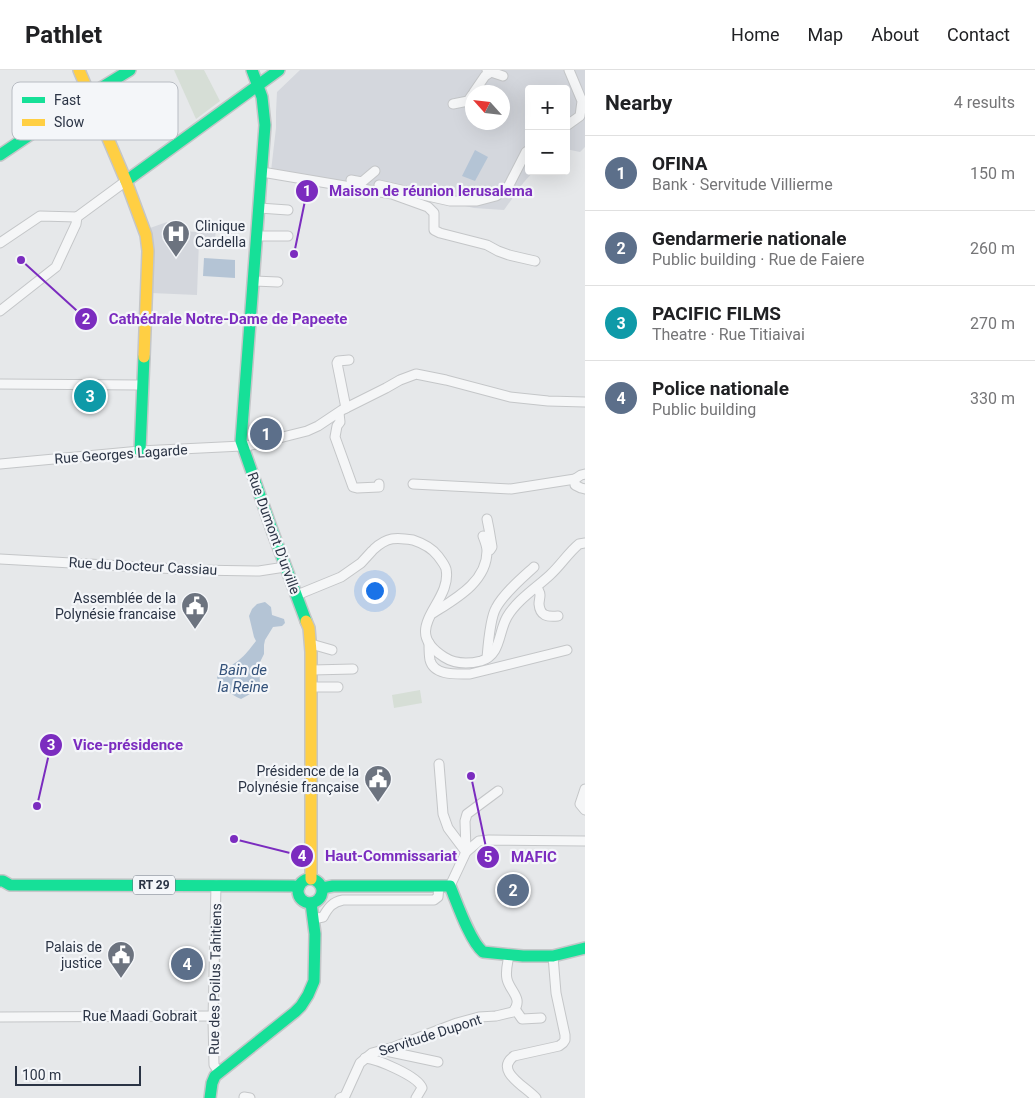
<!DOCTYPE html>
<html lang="en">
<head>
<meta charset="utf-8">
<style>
  :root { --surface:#fff; --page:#f2f2f2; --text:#202124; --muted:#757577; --line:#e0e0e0; --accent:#6c737f }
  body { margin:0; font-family:Roboto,sans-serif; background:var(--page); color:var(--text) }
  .controls { position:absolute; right:15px; top:15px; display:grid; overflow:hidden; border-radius:5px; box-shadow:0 5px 20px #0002 }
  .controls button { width:45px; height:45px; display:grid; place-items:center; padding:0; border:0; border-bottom:1px solid var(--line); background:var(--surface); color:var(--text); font:25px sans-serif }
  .compass { position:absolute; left:465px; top:15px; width:45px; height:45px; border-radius:50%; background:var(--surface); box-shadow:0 5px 20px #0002; rotate:297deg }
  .scale { position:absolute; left:15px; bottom:12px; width:126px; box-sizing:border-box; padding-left:5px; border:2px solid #2b3445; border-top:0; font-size:14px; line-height:18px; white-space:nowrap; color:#2b3445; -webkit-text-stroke:4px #f4f6f9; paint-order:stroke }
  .you { position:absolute; left:374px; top:520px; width:18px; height:18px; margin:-12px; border:4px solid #fff; border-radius:50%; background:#1a73e8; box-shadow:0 0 0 8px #1a73e833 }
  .badge { display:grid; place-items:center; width:32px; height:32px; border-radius:50%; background:var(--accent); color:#fff; font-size:16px; font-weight:700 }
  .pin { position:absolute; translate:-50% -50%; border:2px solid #fff; box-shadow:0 1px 5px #0006 }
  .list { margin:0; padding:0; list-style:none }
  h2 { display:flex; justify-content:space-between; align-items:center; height:65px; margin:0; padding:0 20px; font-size:21px }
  h2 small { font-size:16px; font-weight:400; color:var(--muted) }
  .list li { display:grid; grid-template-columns:32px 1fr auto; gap:15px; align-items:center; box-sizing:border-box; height:75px; padding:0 20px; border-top:1px solid var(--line) }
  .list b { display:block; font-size:19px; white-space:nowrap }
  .list p { margin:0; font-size:16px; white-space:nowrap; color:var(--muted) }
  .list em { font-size:16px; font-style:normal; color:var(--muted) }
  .map { position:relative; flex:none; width:585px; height:1028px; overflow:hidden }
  header { display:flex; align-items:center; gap:30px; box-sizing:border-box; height:70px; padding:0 25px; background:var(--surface); border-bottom:1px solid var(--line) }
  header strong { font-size:24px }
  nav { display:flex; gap:28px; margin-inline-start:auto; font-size:18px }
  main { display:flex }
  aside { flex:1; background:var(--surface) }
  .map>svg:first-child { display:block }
  .built { fill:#d4d7dd; fill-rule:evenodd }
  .green { fill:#d6ded6 }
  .water { fill:#b4c4d5 }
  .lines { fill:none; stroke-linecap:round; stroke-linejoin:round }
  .street-casing { stroke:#c4c6c8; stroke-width:11 }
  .fast-casing { stroke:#c4c6c8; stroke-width:14 }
  .slow-casing { stroke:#c4c6c8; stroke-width:14 }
  .street { stroke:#f5f6f7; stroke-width:9 }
  .fast { stroke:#16e098; stroke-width:11 }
  .slow { stroke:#ffcf43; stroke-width:11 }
  .labels { text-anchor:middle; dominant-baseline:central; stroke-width:4.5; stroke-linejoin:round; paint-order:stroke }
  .shield { fill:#f4f6f9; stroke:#676e7b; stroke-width:1 }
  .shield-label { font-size:12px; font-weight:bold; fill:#2b3445 }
  .poi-label { font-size:14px; fill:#2b3445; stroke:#f4f6f9; text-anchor:end }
  .street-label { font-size:14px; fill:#2b3445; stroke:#f4f6f9 }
  .water-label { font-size:15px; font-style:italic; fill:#34527a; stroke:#f4f6f9 }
  .key { fill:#f4f6f9; stroke:#b8bcc3; stroke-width:1 }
  .key-label { font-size:14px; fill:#2b3445 }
  .leader { fill:none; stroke:#7b2cbf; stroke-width:2 }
  .callout-dot { fill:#7b2cbf; stroke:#f4f6f9; stroke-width:2 }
  .mark-label { font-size:15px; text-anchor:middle; font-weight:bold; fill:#fff }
  .callout-label { font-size:15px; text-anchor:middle; font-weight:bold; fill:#7b2cbf; stroke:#f4f6f9; stroke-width:4.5; stroke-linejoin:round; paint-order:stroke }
</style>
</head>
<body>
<header>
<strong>Pathlet</strong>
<nav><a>Home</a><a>Map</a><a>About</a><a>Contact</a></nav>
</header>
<main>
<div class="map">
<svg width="585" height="1028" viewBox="0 0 585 1028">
  <rect width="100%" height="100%" fill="#e6e8ea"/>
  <!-- built -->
  <g class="built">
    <path d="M300 0H585V77L580 82 566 79V19H529V101H534L524 112 504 140 474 138 390 119 271 101 276 58V42L277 22ZM472 22H502V52H472Z"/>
    <polygon points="167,152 172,169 176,168 177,175 172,176 179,177 180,173 184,173 184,161 197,162 197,155 216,156 215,170 199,170 197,225 151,223 153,170 150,158"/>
  </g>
  <!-- green -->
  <g class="green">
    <polygon points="174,0 204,0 220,31 196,49"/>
    <polygon points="420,620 422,633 394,638 392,625"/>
  </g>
  <!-- water -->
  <g class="water">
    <polygon points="475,80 488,87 475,111 462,106"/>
    <polygon points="204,188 235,190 235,208 203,206"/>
    <path d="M265 532 271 537 272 545 284 549 285 553 282 556 273 557 265 570 264 575V584L259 594 260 615 252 623 241 629C230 625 224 617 217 608L218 602C238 593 243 588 256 571L254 567 249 546 252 539 257 534Z"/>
  </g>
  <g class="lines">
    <defs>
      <g id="street">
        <polyline points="487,0 491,2 503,6"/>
        <polyline points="474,22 485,6 491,2"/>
        <polyline points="453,34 468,31 472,25"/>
        <polyline points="566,56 580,46 582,31 569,0"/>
        <polyline points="262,102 392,124 428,137 434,143 434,160 440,163 487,175 498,181 509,185 535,191"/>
        <polyline points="351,110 362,112 375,101"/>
        <polyline points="379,115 450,131 477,131 496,126 508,117 526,82 529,80"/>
        <polyline points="259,138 288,140"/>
        <polyline points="77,147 126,111"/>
        <polyline points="257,166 288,166"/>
        <polyline points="0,173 40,146 77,147"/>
        <polyline points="253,211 278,212"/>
        <polyline points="0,241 56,197 76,154 77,147"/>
        <polyline points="0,314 142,315"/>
        <polyline points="346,338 337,293 338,291 349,290"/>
        <polyline points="339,343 340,352 337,356 335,367 353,417 357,418 379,417 379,414"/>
        <polyline points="243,377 307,361 318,356 342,340 386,318 400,310 416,304 446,310 510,327 548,331 585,332"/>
        <polyline points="0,394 140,381 242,376"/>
        <polyline points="585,404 581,405 575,409 575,415 581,418 585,419"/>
        <polyline points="413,414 511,419 575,409"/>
        <polyline points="487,449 489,459 492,477 490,480"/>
        <path d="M374 479C387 467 396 467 413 470 422 473 432 478 438 486 441 490 445 495 446 499 453 533 398 558 444 587 455 594 469 594 481 591 501 585 498 563 507 547 517 530 536 518 550 505 561 495 568 483 579 474L585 473"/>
        <polyline points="0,489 196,500 259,501 285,497"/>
        <path d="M537 517C538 520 540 522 540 525 540 528 539 531 539 534 540 546 547 547 558 546"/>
        <polyline points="297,525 341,507 361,493 372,481"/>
        <path d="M433 543C455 529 487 512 487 481 487 476 485 471 483 466"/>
        <path d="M429 573C429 579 429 585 430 590 434 606 457 604 470 604L567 580"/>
        <polyline points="311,574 332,580"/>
        <path d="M487 588C488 576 490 548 496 538 504 523 522 508 534 497"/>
        <polyline points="312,600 353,599"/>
        <polyline points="311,617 338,617"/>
        <polyline points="439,694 443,744 448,758 466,782"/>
        <polyline points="585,719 580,734 585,740"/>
        <polyline points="466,780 465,751 467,744 498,721"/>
        <polyline points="216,815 213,950 214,995 219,1002"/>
        <polyline points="450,816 466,782 479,771 489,770 585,771"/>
        <path d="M313 849 323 847C328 838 332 832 343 830H434L438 827 439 816"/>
        <polyline points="515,939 522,949 541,948"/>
        <polyline points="0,947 213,946"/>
        <polyline points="386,981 438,992"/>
        <path d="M365 988C377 989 418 1006 422 1018L416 1028"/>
        <polyline points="244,1027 250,1028"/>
        <path d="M340 1028 345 1026 360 993 372 983 394 977 457 953 479 947 496 946 513 942C524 928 510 922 507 909 505 901 508 892 509 885"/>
        <path d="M536 1028C525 1016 494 1001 514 986L559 976 563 973 565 970V965L556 923 553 886"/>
      </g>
      <g id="fast">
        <polyline points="252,0 262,27 265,55 241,371 272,460 306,551"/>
        <polyline points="0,85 83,29 130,0"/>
        <polyline points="126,111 279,0"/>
        <polyline points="140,381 144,287"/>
        <circle cx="310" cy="821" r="12"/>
        <polyline points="0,811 3,811 10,815 293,816 299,817"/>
        <path d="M322 818 333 816H450C457 833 470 871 483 882L523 886H553L585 878"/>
        <polyline points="210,1028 212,1013 215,1006 295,942 301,936 308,925 314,911 315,864 311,833"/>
      </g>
      <g id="slow">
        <polyline points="79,0 126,111 146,165 148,181 144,287"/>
        <polyline points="306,551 309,558 311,582 311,809"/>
      </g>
    </defs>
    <!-- street casing -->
    <use href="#street" class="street-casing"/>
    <!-- fast casing -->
    <use href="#fast" class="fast-casing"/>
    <!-- slow casing -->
    <use href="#slow" class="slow-casing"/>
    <!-- street -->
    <use href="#street" class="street"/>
    <!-- fast -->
    <use href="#fast" class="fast"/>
    <!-- slow -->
    <use href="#slow" class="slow"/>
  </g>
  <!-- icons -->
  <defs>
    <symbol id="hospital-pin" viewBox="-11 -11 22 30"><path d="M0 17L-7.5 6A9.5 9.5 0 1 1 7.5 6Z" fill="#6c737f" stroke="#f4f6f9"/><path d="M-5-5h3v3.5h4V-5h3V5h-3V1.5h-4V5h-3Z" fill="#fff"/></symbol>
    <symbol id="civic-pin" viewBox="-11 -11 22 30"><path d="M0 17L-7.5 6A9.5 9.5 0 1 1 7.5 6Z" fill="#6c737f" stroke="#f4f6f9"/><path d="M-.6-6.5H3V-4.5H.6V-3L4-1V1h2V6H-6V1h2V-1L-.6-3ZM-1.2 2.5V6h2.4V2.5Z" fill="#fff"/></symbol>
  </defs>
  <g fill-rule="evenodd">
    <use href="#hospital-pin" x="160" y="148" width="32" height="43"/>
    <use href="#civic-pin" x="179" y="520" width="32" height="43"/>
    <use href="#civic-pin" x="362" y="693" width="32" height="43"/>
    <use href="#civic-pin" x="105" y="869" width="32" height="43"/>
  </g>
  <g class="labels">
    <!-- shield labels -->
    <rect class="shield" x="133" y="805.5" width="42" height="19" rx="4"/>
    <g class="shield-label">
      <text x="154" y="815">RT 29</text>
    </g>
    <!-- poi labels -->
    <g class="poi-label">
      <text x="195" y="156" text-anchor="start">Clinique<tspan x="195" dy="16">Cardella</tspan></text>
      <text x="176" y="528">Assemblée de la<tspan x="176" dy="16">Polynésie francaise</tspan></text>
      <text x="359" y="701">Présidence de la<tspan x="359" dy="16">Polynésie française</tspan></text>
      <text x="102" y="877">Palais de<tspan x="102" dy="16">justice</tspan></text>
    </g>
    <!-- street labels -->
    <g class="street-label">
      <text transform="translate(121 384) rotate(-4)">Rue Georges Lagarde</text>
      <text transform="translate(274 463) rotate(70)">Rue Dumont D'urville</text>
      <text transform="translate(143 496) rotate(3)">Rue du Docteur Cassiau</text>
      <text transform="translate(215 909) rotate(-89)">Rue des Poilus Tahitiens</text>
      <text x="140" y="946">Rue Maadi Gobrait</text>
      <text transform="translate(430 965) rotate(-18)">Servitude Dupont</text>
    </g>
    <!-- water labels -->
    <g class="water-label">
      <text x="243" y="600">Bain de<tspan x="243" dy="17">la Reine</tspan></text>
    </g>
  </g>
  <!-- legend -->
  <rect x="12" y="12" width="166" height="58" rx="8" class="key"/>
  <rect x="22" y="27" width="23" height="6" fill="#16e098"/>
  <rect x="22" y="49" width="23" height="7" fill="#ffcf43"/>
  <g class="key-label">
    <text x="54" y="35">Fast</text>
    <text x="54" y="57">Slow</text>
  </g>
  <!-- callouts -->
  <path class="leader" d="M294 184L307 121M21 190L86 249M37 736L51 675M234 769L302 786M471 706L488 787"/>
  <g class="callout-dot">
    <circle cx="294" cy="184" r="5"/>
    <circle cx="21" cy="190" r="5"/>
    <circle cx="37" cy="736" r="5"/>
    <circle cx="234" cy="769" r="5"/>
    <circle cx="471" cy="706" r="5"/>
    <circle cx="307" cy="121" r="12"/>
    <circle cx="86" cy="249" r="12"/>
    <circle cx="51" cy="675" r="12"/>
    <circle cx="302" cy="786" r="12"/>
    <circle cx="488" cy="787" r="12"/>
  </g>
  <g class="mark-label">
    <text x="307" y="126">1</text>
    <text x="86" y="254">2</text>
    <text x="51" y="680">3</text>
    <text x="302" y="791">4</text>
    <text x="488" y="792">5</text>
  </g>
  <g class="callout-label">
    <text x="431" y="126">Maison de réunion Ierusalema</text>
    <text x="228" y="254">Cathédrale Notre-Dame de Papeete</text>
    <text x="128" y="680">Vice-présidence</text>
    <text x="391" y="791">Haut-Commissariat</text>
    <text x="534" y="792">MAFIC</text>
  </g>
</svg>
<div class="controls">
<button>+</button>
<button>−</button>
</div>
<svg class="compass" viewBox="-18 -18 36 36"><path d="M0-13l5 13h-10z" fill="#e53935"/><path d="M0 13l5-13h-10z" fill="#757577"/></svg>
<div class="scale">100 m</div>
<div class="you"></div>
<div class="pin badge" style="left:266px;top:364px;background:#5c6f8a">1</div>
<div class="pin badge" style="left:513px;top:820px;background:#5c6f8a">2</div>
<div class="pin badge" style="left:90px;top:326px;background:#0f9aa8">3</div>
<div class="pin badge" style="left:187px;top:894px;background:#5c6f8a">4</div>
</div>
<aside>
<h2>Nearby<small>4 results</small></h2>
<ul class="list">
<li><span class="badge" style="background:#5c6f8a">1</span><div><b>OFINA</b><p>Bank · Servitude Villierme</p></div><em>150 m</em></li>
<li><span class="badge" style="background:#5c6f8a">2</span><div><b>Gendarmerie nationale</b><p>Public building · Rue de Faiere</p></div><em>260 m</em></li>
<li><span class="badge" style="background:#0f9aa8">3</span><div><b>PACIFIC FILMS</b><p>Theatre · Rue Titiaivai</p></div><em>270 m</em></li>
<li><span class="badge" style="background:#5c6f8a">4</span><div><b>Police nationale</b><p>Public building</p></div><em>330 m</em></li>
</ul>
</aside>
</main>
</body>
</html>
